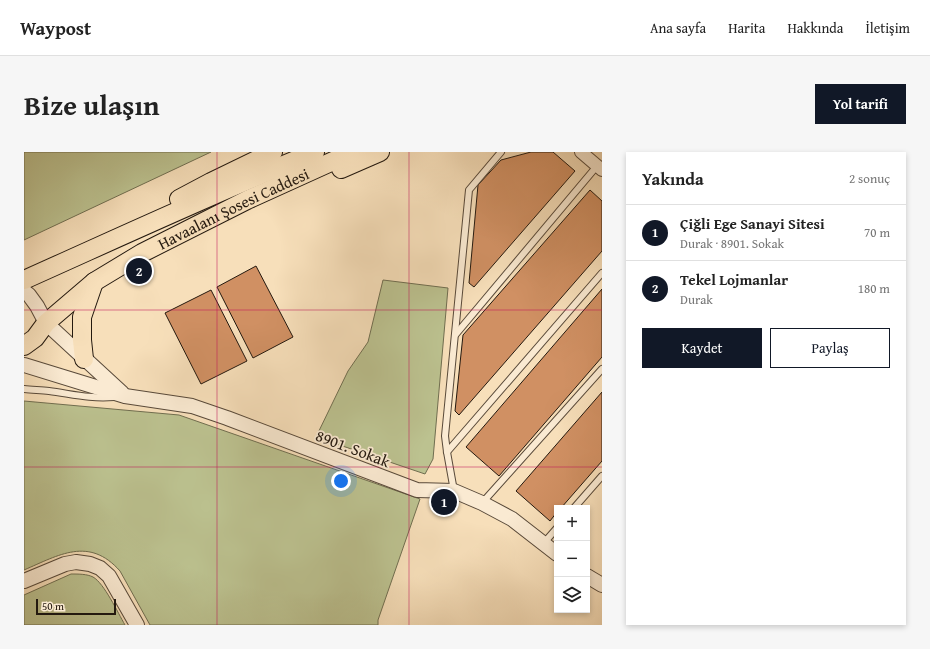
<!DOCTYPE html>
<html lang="tr">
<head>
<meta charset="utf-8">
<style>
  :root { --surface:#fff; --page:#f6f6f6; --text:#222; --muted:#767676; --line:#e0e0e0; --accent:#111827 }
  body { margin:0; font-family:"Gentium Book Plus",serif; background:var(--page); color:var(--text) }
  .controls { position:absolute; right:12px; bottom:12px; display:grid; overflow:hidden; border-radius:0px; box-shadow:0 2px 6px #0003 }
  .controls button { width:36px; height:36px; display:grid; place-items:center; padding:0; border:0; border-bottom:1px solid var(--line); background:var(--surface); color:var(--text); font:20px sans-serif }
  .scale { position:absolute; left:12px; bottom:10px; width:80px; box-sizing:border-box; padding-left:4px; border:2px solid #24190f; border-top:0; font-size:11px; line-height:14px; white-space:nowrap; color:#24190f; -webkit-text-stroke:3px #faead2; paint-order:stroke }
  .you { position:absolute; left:317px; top:329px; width:14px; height:14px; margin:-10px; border:3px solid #fff; border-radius:50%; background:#1a73e8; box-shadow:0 0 0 6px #1a73e833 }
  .badge { display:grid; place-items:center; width:26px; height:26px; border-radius:50%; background:var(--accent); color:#fff; font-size:13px; font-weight:700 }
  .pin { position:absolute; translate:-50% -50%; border:2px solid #fff; box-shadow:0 1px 4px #0006 }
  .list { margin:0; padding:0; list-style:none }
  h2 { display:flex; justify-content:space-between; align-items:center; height:52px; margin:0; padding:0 16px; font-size:17px }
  h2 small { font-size:13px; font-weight:400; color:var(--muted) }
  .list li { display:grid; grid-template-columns:26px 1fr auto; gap:12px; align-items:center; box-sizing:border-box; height:56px; padding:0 16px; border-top:1px solid var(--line) }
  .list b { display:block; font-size:15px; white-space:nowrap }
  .list p { margin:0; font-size:13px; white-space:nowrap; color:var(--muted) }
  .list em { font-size:13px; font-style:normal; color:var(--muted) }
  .actions { display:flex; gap:8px; padding:12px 16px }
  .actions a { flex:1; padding:9px 0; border:1px solid var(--accent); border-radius:0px; text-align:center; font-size:14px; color:var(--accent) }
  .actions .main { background:var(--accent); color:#fff }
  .icon { flex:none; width:22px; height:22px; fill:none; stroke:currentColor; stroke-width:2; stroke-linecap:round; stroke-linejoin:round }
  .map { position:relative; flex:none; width:578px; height:473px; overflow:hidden; border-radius:0px }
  header { display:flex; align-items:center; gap:24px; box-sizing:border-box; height:56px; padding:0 20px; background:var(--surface); border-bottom:1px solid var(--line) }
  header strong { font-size:19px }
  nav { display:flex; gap:22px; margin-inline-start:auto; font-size:14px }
  .intro { display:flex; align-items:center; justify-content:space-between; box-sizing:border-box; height:96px; padding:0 24px }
  h1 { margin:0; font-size:28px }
  .button { padding:10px 18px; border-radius:0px; background:var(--accent); color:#fff; font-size:14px; font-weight:700 }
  main { display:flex; gap:24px; padding:0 24px }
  aside { flex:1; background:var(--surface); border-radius:0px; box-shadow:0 2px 6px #0003 }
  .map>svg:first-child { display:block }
  .green { fill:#bcc290; stroke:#706e50 }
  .building { fill:#d09063; stroke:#24190f }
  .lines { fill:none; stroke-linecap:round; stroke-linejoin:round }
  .service-casing { stroke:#594a3a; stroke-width:8 }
  .minor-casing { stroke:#594a3a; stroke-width:14 }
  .tertiary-casing { stroke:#594a3a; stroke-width:16 }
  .primary-casing { stroke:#24190f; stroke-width:20 }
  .service { stroke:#faead2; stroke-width:6 }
  .minor { stroke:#faead2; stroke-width:12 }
  .tertiary { stroke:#faead2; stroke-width:14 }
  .primary { stroke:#f7dfba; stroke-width:18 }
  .grid { fill:none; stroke:#c2185b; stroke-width:1; stroke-opacity:0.55 }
  .labels { text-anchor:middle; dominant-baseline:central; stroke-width:3.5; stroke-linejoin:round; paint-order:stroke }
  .street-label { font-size:16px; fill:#24190f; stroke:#faead2 }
</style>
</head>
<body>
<header>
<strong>Waypost</strong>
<nav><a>Ana sayfa</a><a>Harita</a><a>Hakkında</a><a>İletişim</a></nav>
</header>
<div class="intro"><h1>Bize ulaşın</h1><a class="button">Yol tarifi</a></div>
<main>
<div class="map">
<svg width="578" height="473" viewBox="0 0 578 473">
  <rect width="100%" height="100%" fill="#f7dfba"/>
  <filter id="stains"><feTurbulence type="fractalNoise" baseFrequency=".005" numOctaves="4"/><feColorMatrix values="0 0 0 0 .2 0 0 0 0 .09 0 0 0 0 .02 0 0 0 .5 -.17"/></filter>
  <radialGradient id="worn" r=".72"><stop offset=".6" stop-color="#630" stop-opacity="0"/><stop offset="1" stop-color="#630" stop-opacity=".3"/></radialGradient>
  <!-- green -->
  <g class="green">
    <polygon points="0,0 187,0 0,88"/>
    <polygon points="359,128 424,136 409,307 401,322 292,285 324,219 344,190"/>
    <path d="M0 249 155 263 396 347 354 468V473H126L96 419C65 384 35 403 0 418Z"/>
    <path d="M47 422C55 422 63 422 69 425 80 431 94 461 101 473H0V443Z"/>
  </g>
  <!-- building -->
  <g class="building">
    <polygon points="507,0 529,0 551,19 450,135 445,131 454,33 477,8"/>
    <polygon points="566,38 578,49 578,99 435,263 431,259 439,183"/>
    <polygon points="232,114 269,185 229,206 193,135"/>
    <polygon points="578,137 578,205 475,324 442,295"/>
    <polygon points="187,138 223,209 177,232 141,161"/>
    <polygon points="578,240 578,309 537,356 533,356 533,360 526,369 492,339"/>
  </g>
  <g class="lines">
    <defs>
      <g id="service">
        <polyline points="432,182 573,14"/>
        <path d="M0 237C8 238 17 238 25 239 48 242 66 247 90 245"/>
        <polyline points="423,300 578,121"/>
        <polyline points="430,339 423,300 421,284 445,38 477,0"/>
        <polyline points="458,351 578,217"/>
        <polyline points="550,356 578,324"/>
        <polyline points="519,392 533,376"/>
      </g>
      <polyline id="minor" points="557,0 578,18"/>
      <g id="tertiary">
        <polyline points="0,139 5,143 13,154 22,171 98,241"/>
        <polyline points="0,213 101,244 168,254 203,266 393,338 430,339 458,351 488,367 533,402"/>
        <polyline points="563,424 578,433"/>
        <polyline points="0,429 41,412 52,410 66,412 76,416 85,424 113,473"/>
      </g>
      <g id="primary">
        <polyline points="317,17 356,0"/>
        <polyline points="155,47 187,30 249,0"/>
        <path d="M0 128C96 85 193 40 291 0"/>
        <path id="s1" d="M0 194 11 186 22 171 70 130 118 101 223 48 329 0"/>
        <polyline points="60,207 58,188 58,165 70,130"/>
      </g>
    </defs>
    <!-- service casing -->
    <use href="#service" class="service-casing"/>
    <!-- minor casing -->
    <use href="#minor" class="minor-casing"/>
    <!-- tertiary casing -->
    <use href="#tertiary" class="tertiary-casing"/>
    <!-- primary casing -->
    <use href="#primary" class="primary-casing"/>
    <!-- service -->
    <use href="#service" class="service"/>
    <!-- minor -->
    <use href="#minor" class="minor"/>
    <!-- tertiary -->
    <use href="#tertiary" class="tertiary"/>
    <!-- primary -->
    <use href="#primary" class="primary"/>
  </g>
  <!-- grid -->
  <path class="grid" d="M193 0V473M385 0V473M0 158H578M0 315H578"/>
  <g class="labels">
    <!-- street labels -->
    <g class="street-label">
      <text stroke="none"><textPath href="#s1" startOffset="253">Havaalanı Şosesi Caddesi</textPath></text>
      <text transform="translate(329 296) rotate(21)">8901. Sokak</text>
    </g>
  </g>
  <rect width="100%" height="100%" filter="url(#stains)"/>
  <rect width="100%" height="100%" fill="url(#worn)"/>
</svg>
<div class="controls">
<button>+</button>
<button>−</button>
<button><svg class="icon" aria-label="layers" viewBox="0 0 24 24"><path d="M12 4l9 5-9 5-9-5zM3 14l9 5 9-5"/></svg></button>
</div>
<div class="scale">50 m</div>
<div class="you"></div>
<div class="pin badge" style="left:420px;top:350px">1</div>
<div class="pin badge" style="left:115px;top:119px">2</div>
</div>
<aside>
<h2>Yakında<small>2 sonuç</small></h2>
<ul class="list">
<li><span class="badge">1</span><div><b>Çiğli Ege Sanayi Sitesi</b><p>Durak · 8901. Sokak</p></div><em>70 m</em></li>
<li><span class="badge">2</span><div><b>Tekel Lojmanlar</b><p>Durak</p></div><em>180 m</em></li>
</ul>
<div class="actions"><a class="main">Kaydet</a><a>Paylaş</a></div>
</aside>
</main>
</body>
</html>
